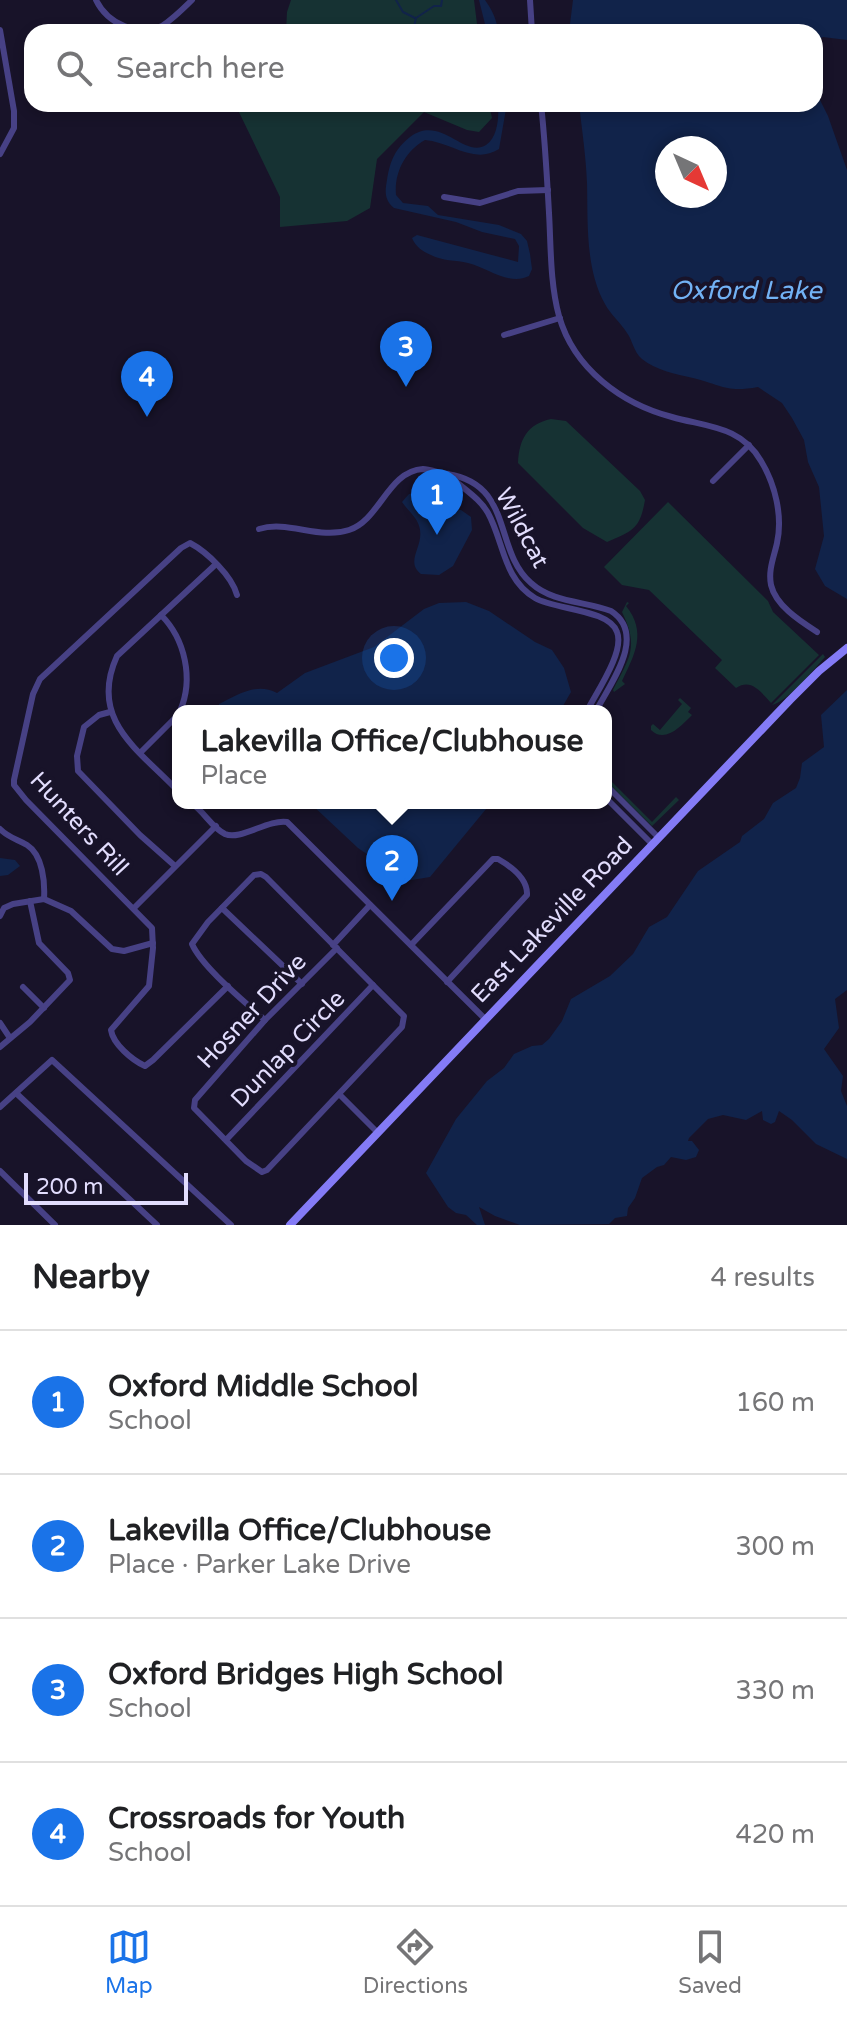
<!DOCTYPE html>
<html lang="en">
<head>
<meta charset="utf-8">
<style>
  :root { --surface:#fff; --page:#f2f2f2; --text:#202124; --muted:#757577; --line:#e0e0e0; --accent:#1a73e8 }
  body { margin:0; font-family:"Varela Round",sans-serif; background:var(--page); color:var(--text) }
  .compass { position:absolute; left:655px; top:136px; width:72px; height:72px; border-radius:50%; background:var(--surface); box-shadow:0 4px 12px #0003; rotate:136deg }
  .scale { position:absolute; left:24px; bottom:20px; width:164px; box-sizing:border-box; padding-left:8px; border:4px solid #e2ddfd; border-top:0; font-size:22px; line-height:28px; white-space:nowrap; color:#e2ddfd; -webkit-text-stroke:6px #181329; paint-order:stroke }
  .you { position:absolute; left:394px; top:658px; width:28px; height:28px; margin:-20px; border:6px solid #fff; border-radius:50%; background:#1a73e8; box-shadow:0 0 0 12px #1a73e833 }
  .badge { display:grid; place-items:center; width:52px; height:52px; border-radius:50%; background:var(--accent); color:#fff; font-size:26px; font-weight:700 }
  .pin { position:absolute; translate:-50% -66px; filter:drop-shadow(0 2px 4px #0008) }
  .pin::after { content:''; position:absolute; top:42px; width:28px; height:24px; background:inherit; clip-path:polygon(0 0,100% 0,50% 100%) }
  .popup { position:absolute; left:172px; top:705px; width:440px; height:104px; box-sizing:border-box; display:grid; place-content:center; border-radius:16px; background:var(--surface); filter:drop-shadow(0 2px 6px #0005); font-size:26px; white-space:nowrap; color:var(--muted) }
  .popup b { font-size:30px; color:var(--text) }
  .popup::after { content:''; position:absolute; left:50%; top:100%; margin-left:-16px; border:16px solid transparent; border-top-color:var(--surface) }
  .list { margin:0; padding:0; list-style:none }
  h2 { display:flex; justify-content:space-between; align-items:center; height:104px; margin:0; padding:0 32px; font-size:34px }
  h2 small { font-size:26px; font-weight:400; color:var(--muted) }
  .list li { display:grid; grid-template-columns:52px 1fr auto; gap:24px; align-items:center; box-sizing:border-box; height:144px; padding:0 32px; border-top:2px solid var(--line) }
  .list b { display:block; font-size:30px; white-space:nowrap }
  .list p { margin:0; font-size:26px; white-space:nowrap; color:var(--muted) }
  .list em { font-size:26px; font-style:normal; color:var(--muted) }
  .icon { flex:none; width:44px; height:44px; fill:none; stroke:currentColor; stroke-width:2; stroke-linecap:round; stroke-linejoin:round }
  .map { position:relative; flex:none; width:847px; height:1225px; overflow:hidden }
  .search { position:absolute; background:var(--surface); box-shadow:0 4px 12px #0003; left:24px; right:24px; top:24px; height:88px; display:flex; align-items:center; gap:20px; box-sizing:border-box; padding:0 28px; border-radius:24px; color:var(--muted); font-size:30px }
  .sheet { height:680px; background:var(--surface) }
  nav { display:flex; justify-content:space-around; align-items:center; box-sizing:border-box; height:112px; border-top:2px solid var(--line); background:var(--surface); font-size:22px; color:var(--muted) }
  nav a { display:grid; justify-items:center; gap:4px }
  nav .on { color:var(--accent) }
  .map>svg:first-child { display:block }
  .green { fill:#163233 }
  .water { fill:#11234a; fill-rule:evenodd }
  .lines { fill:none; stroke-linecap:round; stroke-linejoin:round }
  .stream { stroke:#11234a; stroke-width:2 }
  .minor { stroke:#474185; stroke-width:6 }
  .secondary { stroke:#847bf6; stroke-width:8 }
  .labels { text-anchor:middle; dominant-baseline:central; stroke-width:8; stroke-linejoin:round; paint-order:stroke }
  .street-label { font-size:24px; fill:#e2ddfd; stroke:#181329 }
  .water-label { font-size:26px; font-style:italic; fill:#72b2f5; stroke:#181329 }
</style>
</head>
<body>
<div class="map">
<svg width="847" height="1225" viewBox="0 0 847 1225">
  <rect width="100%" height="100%" fill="#181329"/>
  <!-- green -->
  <g class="green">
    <polygon points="291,0 474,0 478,32 286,32 287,12"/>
    <polygon points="245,104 489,104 492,118 479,132 467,130 424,112 377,159 370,208 347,221 280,227 280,197 236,106"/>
    <path d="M551 419 566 421 640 491 645 500C640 529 633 531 607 542L583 528 518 463C519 440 527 424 551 419Z"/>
    <path d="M668 502 768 601 773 612 819 655 771 703C761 692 751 678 736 688L715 668 722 660 649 590 622 585 604 567Z"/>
    <path d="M627 602 629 603 626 606C647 632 635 654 622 681L625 684 614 692 613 690C630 657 639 647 622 612Z"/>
    <path d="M823 654 825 657C814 669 787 702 772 705Z"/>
    <path d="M680 698 691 708 688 712 692 715C681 726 665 744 651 730V726L653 724 660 730 682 704 678 700Z"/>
    <polygon points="606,776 652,822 676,797 679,800 652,826 606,781"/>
  </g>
  <!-- water -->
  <g class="water">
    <path d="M479 0H485C492 10 497 20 498 32H487Z"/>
    <polygon points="573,0 847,0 847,40 823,37 815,41 815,32 569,32"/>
    <path d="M815 90 828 116 847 170V599L825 586 815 569 824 536 819 487 808 462 804 440 792 418 782 403 758 387C726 393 722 385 693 378 676 374 655 370 642 359 633 351 633 341 627 333 621 323 610 314 605 304 585 269 588 221 587 183 586 157 582 130 579 104H815ZM667 148H715V196H667Z"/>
    <path d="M498 104H505L506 109 499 149C474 165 451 142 425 140 405 151 394 173 396 195L403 203 428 206 438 215 499 225 521 234 527 241 530 254 532 269 529 276C509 286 488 268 468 263 456 260 442 261 431 255 422 251 416 247 412 238L417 235 518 262 519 246 515 239 482 232 456 222 394 208C384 200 385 191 387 180 390 161 395 149 410 137 441 114 464 159 486 145 498 137 499 116 498 104Z"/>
    <path d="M418 492 430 508 461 510 471 517 472 530 453 566 439 575 421 574C405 562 423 547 420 530 419 519 408 511 402 502L409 494Z"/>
    <path d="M466 602 489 611 535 642 552 650 564 668 571 692 560 711H218L219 704C238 695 256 682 277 693L305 673 374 647 424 609 439 603Z"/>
    <polygon points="847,690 847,990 835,999 839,1028 824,1049 843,1076 841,1091 847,1106 847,1159 816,1144 792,1120 779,1111 775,1122 771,1124 763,1120 762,1111 746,1120 723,1115 708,1119 689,1138 688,1141 692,1141 699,1150 696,1157 686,1160 671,1157 664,1165 657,1167 642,1178 635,1198 628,1208 627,1216 615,1218 609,1224 520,1225 495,1216 479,1207 485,1225 477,1225 466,1215 456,1213 448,1207 426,1173 456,1119 487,1081 504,1068 514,1054 532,1046 542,1045 549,1039 562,1021 571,999 610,976 633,954 649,927 667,917 698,871 740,842 742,836 764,819 773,803 796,788 800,778 802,763 824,747 821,715"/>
    <polygon points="310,803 491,803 430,877 412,880 399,876 358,848"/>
    <polygon points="0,858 15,860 20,866 8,875 0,876"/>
  </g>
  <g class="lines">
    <!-- stream -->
    <g class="stream">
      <polyline points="396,0 403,12 415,18"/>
      <polyline points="413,32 416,18 434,6 441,6 442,0"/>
      <polyline points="382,110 387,104"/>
    </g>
    <!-- minor -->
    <g class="minor">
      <path d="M96 0C107 23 138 38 162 26 173 19 183 9 192 0"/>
      <polyline points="530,0 532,32"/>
      <polyline points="0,30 14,111 14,128 0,154"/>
      <path d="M541 104C545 140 547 177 549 213 551 247 550 283 559 316 574 369 622 404 672 417 707 427 741 426 761 461 775 484 783 516 777 543 774 557 768 570 771 585 776 606 800 621 817 632"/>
      <polyline points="444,197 480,203 518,191 548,190"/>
      <polyline points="504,335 560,318"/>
      <path d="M448 474C461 488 478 496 488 513 504 542 503 579 535 598 555 610 609 609 617 632 625 652 596 693 587 711"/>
      <polyline points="713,481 749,445"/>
      <path d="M259 529C288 520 319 540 349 530 380 520 388 471 423 469 430 469 439 473 447 474 514 484 493 550 531 583 553 603 585 601 611 611 648 635 610 684 596 711"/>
      <path d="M161 615C185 639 194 679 180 711"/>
      <polyline points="110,712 99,715 84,727 77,756 78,771 140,835 175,866"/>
      <polyline points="141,752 178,715"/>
      <polyline points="606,785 658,837"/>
      <path d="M178 791C139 750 88 720 117 656L215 565"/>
      <polyline points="606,798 652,844"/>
      <path d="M191 803C204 811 211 827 225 834 240 841 268 819 287 822L485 1019"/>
      <path d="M0 829C9 838 17 839 27 845 43 855 45 883 44 899"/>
      <polyline points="134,908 216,826"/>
      <polyline points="222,908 302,984"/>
      <polyline points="0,916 4,908 13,904 44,899 71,911 112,949 124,951 153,943"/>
      <polyline points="333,945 370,905"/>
      <path d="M411 945 493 859H498C512 867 528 879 527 895L447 982"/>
      <path d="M228 986 153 1060 145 1066C132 1060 113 1044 111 1030L149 986 153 948 152 928 26 800 14 785V780L33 694 40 679 181 548 190 543C207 552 232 576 237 595"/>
      <polyline points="23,987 44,1008"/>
      <path d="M265 1020C245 1002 202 967 192 944L208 922 254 875 261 874 266 877 373 985"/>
      <polyline points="0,1023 10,1038"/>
      <polyline points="0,1047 30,1022 70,980 68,973 39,943 30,901"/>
      <polyline points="16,1093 157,1225"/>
      <polyline points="340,1095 377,1132"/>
      <polyline points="0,1107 52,1060 231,1225"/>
      <polyline points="226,1140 373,985 404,1016 402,1027 267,1170 262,1172 246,1161 194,1108 195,1100 265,1020 337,948"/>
      <polyline points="0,1171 55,1225"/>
    </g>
    <!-- secondary -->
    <polyline class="secondary" points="290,1225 790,700 819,671 847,648"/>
  </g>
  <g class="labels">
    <!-- street labels -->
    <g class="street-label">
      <text transform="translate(522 528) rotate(62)">Wildcat</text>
      <text transform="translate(79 824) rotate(47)">Hunters Rill</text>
      <text transform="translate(552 920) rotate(-46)">East Lakeville Road</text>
      <text transform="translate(252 1011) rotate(-47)">Hosner Drive</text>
      <text transform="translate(288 1049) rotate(-46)">Dunlap Circle</text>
    </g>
    <!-- water labels -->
    <g class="water-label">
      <text x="746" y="290">Oxford Lake</text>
    </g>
  </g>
</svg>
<svg class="compass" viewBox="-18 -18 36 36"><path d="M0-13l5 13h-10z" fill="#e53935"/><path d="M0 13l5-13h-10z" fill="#757577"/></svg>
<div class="scale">200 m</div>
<div class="you"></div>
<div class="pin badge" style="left:437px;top:535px">1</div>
<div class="pin badge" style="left:392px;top:901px">2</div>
<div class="popup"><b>Lakevilla Office/Clubhouse</b>Place</div>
<div class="pin badge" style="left:406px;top:387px">3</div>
<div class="pin badge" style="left:147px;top:417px">4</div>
<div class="search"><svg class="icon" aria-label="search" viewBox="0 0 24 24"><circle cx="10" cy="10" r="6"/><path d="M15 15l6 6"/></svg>Search here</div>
</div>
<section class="sheet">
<h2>Nearby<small>4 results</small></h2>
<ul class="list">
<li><span class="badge">1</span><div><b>Oxford Middle School</b><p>School</p></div><em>160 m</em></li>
<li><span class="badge">2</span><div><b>Lakevilla Office/Clubhouse</b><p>Place · Parker Lake Drive</p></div><em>300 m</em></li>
<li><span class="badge">3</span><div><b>Oxford Bridges High School</b><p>School</p></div><em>330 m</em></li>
<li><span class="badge">4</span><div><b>Crossroads for Youth</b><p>School</p></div><em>420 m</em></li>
</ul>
</section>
<nav>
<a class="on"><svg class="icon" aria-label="map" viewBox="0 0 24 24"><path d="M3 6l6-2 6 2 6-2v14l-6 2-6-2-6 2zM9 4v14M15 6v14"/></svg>Map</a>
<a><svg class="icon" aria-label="directions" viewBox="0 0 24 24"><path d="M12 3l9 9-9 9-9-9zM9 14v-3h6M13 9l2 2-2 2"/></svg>Directions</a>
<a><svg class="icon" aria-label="saved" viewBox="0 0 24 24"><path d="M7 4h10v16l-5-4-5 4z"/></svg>Saved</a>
</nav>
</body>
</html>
